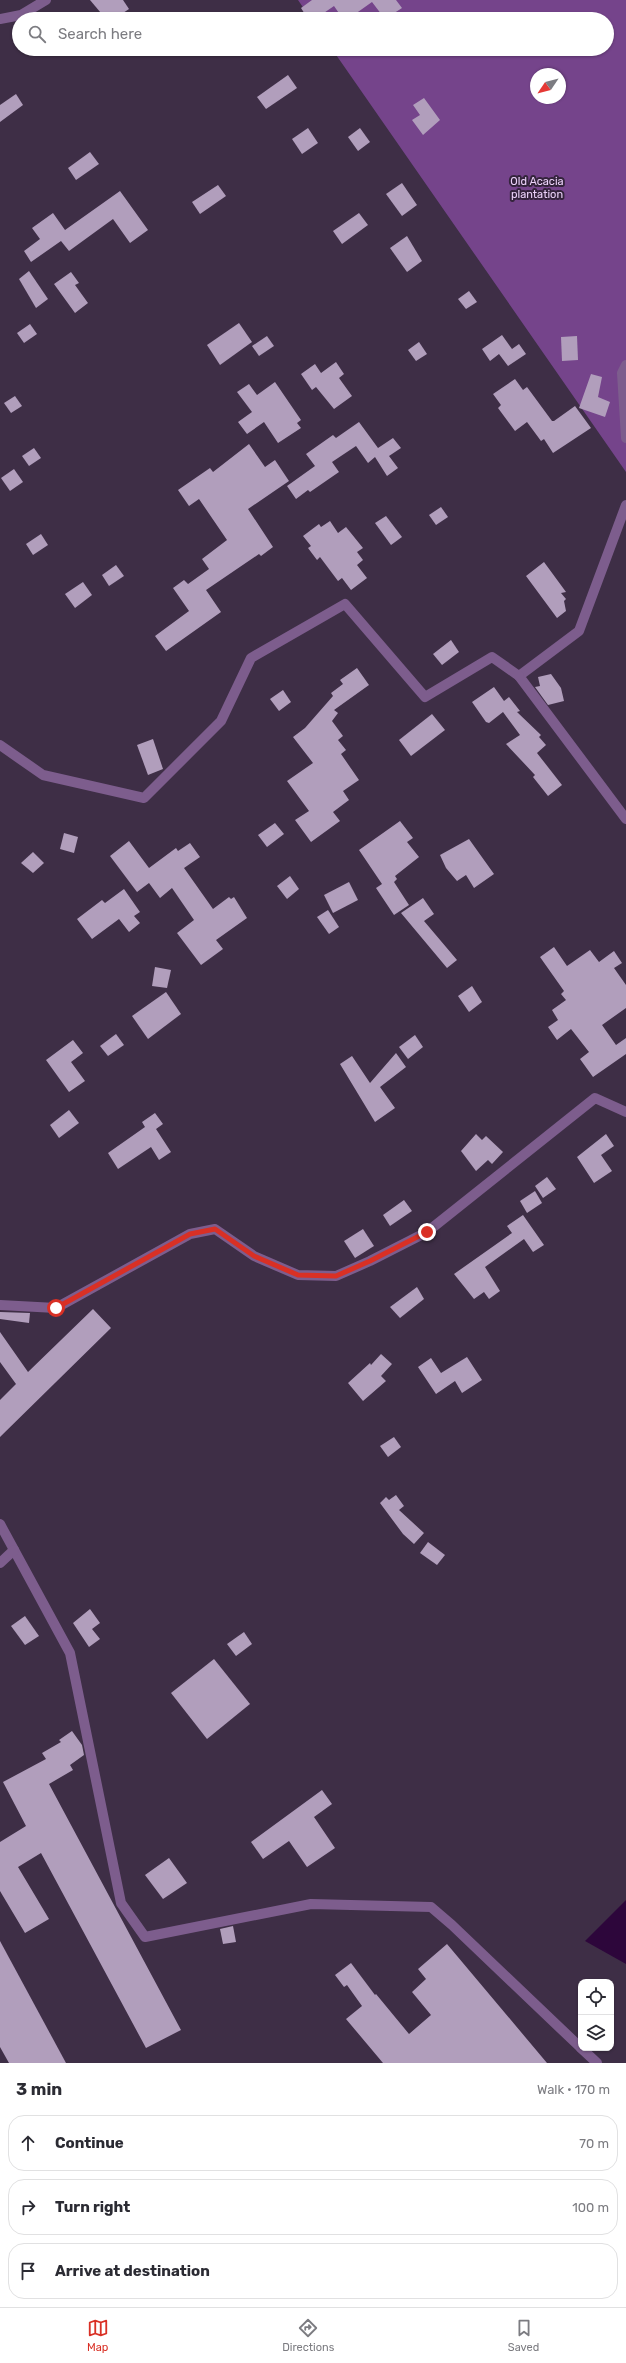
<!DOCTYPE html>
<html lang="en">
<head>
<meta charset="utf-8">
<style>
  :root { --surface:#fff; --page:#f2f2f3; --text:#2b2b33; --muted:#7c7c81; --line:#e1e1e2; --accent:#d93025 }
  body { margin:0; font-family:Rubik,sans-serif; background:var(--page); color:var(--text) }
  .controls { position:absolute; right:12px; bottom:12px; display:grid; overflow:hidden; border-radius:8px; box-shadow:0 1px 3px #0004 }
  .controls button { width:36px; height:36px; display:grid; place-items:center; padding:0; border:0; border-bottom:1px solid var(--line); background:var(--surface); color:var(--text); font:20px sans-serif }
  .compass { position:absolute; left:530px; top:68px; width:36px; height:36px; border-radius:50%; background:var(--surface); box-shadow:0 1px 3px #0004; rotate:235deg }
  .stop { position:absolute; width:12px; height:12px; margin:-9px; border:3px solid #d93025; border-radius:50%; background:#fff }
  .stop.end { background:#d93025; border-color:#fff; box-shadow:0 1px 4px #0008 }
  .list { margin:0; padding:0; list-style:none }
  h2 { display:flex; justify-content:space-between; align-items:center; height:52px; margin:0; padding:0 16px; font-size:17px }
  h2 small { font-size:13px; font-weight:400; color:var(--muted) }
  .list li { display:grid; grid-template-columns:26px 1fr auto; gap:12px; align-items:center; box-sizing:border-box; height:56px; margin:0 8px 8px; padding:0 8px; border:1px solid var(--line); border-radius:16px }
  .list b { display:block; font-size:15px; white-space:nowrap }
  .list em { font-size:13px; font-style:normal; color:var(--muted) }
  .icon { flex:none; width:22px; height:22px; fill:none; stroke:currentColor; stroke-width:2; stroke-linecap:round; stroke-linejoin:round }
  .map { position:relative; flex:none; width:626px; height:2063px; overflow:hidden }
  .search { position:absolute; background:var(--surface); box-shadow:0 1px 3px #0004; left:12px; right:12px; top:12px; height:44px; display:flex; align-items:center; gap:10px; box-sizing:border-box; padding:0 14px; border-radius:22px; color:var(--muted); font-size:15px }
  .sheet { height:244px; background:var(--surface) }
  nav { display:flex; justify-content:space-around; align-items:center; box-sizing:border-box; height:56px; border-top:1px solid var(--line); background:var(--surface); font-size:11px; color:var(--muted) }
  nav a { display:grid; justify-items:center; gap:2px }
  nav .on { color:var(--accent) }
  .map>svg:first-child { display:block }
  .forest { fill:#75448b; fill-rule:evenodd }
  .water { fill:#2d063b }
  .building { fill:#b19ebc }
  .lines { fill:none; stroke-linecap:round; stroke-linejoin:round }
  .street { stroke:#7d5d8d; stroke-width:10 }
  .route { stroke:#d93025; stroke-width:5 }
  .labels { text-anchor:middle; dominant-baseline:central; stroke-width:4; stroke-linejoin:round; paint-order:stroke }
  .park-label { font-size:11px; fill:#ecd2fa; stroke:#34243c }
</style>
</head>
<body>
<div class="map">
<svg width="626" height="2063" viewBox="0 0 626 2063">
  <rect width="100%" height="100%" fill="#3e2e46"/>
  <!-- forest -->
  <path class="forest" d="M298 0H626V472L332 49H607V19H311ZM536 74H560V98H536Z"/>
  <!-- water -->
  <polygon class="water" points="626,1900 626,1964 585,1941"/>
  <!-- building -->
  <g class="building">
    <polygon points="90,0 123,0 129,9 114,19 106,19"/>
    <polygon points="312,0 396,0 402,8 385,19 372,2 348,19 343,19 334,6 315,19 308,19 301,8"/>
    <polygon points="288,75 297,88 266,109 257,97"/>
    <polygon points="16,94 23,105 0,122 0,105"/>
    <polygon points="424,98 440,120 423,135 412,120 420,115 413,105"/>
    <polygon points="308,128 318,143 302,154 292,139"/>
    <polygon points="360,128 370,142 358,151 348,137"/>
    <polygon points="90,152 99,164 76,180 68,168"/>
    <polygon points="402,183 417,205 402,216 386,194"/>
    <polygon points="218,185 226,196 200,214 192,202"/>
    <polygon points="120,191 148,230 130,243 113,219 69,251 61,241 31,262 24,251 40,239 32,228 53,213 65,230"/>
    <polygon points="359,213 368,225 342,244 333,231"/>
    <polygon points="407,236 422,261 407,272 390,248"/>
    <polygon points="29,271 48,299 36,308 19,279"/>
    <polygon points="71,272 79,283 75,285 88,303 75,313 54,284"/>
    <polygon points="469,291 477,302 466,309 458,299"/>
    <polygon points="239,323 252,342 220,365 207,345"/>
    <polygon points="30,324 37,334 24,343 17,333"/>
    <polygon points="502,335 512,349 519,344 526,354 508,366 499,354 490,361 482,349"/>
    <polygon points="267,336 274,346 259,356 252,346"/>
    <polygon points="577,336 578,360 562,361 561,337"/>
    <polygon points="419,342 427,354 416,361 408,350"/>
    <polygon points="336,362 344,374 339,378 352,396 334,409 316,387 312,390 301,374 315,364 321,373"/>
    <polygon points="591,374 602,377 598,397 610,402 605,417 579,408"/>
    <polygon points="515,379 523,390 527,387 552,421 554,421 575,406 591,428 553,453 544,439 541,441 527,422 515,431 498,408 501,405 493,394"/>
    <polygon points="275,382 301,420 297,423 301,428 278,443 264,422 247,434 238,422 252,412 237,392 249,384 257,395"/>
    <polygon points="15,396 22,406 11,413 4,403"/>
    <polygon points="359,422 378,448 393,438 401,448 389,456 398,468 387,476 375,457 368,463 356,446 332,462 339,472 310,492 308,490 296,499 287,486 315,466 306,454 333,435 336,438"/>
    <polygon points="249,444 265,467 275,460 289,481 248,509 273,547 261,556 259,554 206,590 221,612 166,651 155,636 189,611 173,588 184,580 188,584 209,569 202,559 227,540 199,499 189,506 178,490 210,468 213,472"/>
    <polygon points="34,448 41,458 29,466 22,456"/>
    <polygon points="14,469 23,482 10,491 1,478"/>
    <polygon points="441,507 448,517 436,525 429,515"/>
    <polygon points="386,516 402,537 391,545 375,523"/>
    <polygon points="330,521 338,533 346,527 363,548 357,552 363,560 357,565 367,578 351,590 342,578 338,581 320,557 317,560 308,548 311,546 303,536 319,524 321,527"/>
    <polygon points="41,534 48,545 33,555 26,544"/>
    <polygon points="544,562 566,592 561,593 566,599 564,601 566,611 557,618 526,576"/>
    <polygon points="116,565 124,576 109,586 102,575"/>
    <polygon points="83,582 92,595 75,608 65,594"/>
    <polygon points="451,640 459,652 442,665 433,654"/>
    <polygon points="357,668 369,685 334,710 338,713 332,721 343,736 338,740 346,750 341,754 359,780 343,791 349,800 333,812 340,821 311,842 295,820 309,811 287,781 313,763 293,737 305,728 333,696 331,693 343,684 340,680"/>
    <polygon points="551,674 561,688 564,701 548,705 535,687 540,686 538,677"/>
    <polygon points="494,687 504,701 509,697 520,711 517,712 541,735 539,737 546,745 537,753 562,785 548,796 533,777 535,775 506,744 520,735 503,712 489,723 486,722 472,702"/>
    <polygon points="283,690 291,702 279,711 270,699"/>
    <polygon points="432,714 445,730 411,756 399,740"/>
    <polygon points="153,739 163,769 148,775 137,745"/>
    <polygon points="400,821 413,838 407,842 419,857 395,876 397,879 394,882 409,905 394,915 376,888 382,884 359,850"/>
    <polygon points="275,823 284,834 267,847 258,835"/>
    <polygon points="64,833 78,837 74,853 60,849"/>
    <polygon points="469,839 494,874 474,888 466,875 457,881 446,868 440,855"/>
    <polygon points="129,841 149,868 176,848 178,851 190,843 200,857 184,868 213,909 229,897 231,899 234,897 247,918 216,940 223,949 201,965 177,933 194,920 172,888 160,898 149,883 137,892 110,856"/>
    <polygon points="33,852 44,863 33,873 21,863"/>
    <polygon points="290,876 299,889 287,899 277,886"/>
    <polygon points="349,882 358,900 333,913 324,895"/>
    <polygon points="124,889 140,912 134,916 140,923 129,932 119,919 92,939 77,919 102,900 105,903"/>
    <polygon points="423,898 434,914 424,921 457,960 447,968 401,913"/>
    <polygon points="328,910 339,927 329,934 317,917"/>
    <polygon points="554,947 567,966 590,950 599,962 614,951 622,963 614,968 626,985 626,1008 602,1025 616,1045 626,1038 626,1054 593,1077 580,1059 589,1052 571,1029 557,1040 548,1027 558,1020 552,1010 566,1000 561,994 564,991 540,957"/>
    <polygon points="155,967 171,970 167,988 152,986"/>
    <polygon points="472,986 482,1002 469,1012 458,996"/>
    <polygon points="166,992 181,1014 148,1039 132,1016"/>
    <polygon points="116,1034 124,1045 108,1056 100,1046"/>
    <polygon points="415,1035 423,1047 408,1059 399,1047"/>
    <polygon points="73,1040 83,1053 71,1062 85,1081 69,1092 46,1060"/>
    <polygon points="396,1053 406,1067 380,1087 395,1108 375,1122 340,1064 352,1056 370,1083"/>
    <polygon points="69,1110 79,1123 59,1138 50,1125"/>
    <polygon points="155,1113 163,1124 156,1129 171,1152 159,1160 151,1147 118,1169 108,1153 145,1127 142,1122"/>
    <polygon points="476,1134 482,1140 486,1136 503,1152 492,1164 488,1160 476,1171 461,1151"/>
    <polygon points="606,1134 614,1146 601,1155 612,1171 594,1183 577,1157"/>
    <polygon points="547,1177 556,1189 543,1198 535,1186"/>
    <polygon points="535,1191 542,1203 527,1213 520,1201"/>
    <polygon points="404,1200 412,1211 390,1226 383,1215"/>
    <polygon points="523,1215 544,1245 533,1252 524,1239 485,1267 500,1291 489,1299 484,1292 474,1299 454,1274 512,1233 507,1226"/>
    <polygon points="363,1229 374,1246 355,1258 344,1241"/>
    <polygon points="417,1287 424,1299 400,1318 390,1307"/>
    <polygon points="93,1309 111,1328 0,1437 0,1400 16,1384 0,1362 0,1332 28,1372"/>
    <polygon points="0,1312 30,1313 29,1323 0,1319"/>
    <polygon points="381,1354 392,1364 381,1376 386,1381 363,1401 348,1383 370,1363 371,1365"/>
    <polygon points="467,1357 482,1380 462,1393 455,1381 436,1394 418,1367 431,1358 441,1373"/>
    <polygon points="394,1437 401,1447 388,1457 380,1446"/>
    <polygon points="396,1495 404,1506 399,1510 424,1533 414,1544 403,1534 380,1503 386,1497 389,1500"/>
    <polygon points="428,1542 445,1555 437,1565 420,1553"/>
    <polygon points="90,1609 100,1623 92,1629 100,1639 89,1647 73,1623"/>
    <polygon points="25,1616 39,1636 25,1645 11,1626"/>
    <polygon points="244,1632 252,1644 236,1656 227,1644"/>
    <polygon points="214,1659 250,1704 207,1739 171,1693"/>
    <polygon points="72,1731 82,1745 84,1755 70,1765 73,1770 49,1784 181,2030 146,2048 41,1853 18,1867 49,1919 25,1933 0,1891 0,1842 26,1826 3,1782 46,1759 42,1753 61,1742 59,1740"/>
    <polygon points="322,1790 332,1804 314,1817 335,1848 307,1867 289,1841 263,1859 251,1842"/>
    <polygon points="169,1858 187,1883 163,1899 145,1875"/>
    <polygon points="233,1926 236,1942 223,1944 220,1929"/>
    <polygon points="0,1941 66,2063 9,2063 0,2047"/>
    <polygon points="447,1944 547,2063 383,2063 346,2019 362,2006 347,1985 344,1987 335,1975 351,1963 375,1995 376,1994 409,2034 431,2015 412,1992 426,1979 418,1969"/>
  </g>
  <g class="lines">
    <!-- street -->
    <g class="street">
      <polyline points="0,19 21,15 46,0"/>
      <polyline points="626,365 622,373 626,438"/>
      <polyline points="626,505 579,631 519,676 626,819"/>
      <polyline points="0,745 43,775 144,798 221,721 251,658 345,604 425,697 492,657 519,676"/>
      <polyline points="0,1305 56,1308 190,1234 215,1229 254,1256 298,1275 336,1276 370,1261 427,1232 595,1098 626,1112"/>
      <polyline points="0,1524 70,1653 121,1903 145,1937 311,1904 431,1907 452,1925 581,2048"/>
      <polyline points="0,1563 14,1550"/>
      <polyline points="581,2048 597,2063"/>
    </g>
  </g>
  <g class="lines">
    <!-- route -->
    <polyline class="route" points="56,1308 190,1234 215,1229 254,1256 298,1275 336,1276 370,1261 427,1232"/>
  </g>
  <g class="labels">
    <!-- park labels -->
    <g class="park-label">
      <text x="537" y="181">Old Acacia<tspan x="537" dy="13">plantation</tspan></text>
    </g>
  </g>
</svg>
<div class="controls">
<button><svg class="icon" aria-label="locate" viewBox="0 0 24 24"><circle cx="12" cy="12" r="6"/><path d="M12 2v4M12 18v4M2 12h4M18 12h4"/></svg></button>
<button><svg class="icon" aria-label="layers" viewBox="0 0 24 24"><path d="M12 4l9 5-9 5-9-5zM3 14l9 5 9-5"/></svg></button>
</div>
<svg class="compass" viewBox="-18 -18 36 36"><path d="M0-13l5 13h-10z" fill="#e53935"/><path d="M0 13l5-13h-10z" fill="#7c7c81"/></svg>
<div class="stop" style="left:56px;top:1308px"></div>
<div class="stop end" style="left:427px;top:1232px"></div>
<div class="search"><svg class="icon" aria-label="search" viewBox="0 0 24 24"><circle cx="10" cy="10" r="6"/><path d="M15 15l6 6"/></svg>Search here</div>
</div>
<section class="sheet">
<h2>3 min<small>Walk · 170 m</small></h2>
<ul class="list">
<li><svg class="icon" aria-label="ahead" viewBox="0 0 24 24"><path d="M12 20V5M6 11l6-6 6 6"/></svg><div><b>Continue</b></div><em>70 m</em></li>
<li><svg class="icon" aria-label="right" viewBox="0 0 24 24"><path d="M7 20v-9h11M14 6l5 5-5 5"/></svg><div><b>Turn right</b></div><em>100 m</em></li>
<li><svg class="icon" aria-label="arrive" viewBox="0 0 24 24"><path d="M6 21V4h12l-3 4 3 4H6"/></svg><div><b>Arrive at destination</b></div></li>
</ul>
</section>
<nav>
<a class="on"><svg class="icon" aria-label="map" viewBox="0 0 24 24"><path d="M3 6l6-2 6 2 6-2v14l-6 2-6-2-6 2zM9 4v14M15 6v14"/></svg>Map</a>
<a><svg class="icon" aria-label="directions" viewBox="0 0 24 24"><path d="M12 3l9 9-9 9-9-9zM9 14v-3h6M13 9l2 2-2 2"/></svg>Directions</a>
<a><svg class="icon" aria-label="saved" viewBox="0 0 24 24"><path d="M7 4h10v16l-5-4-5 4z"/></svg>Saved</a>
</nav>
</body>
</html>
